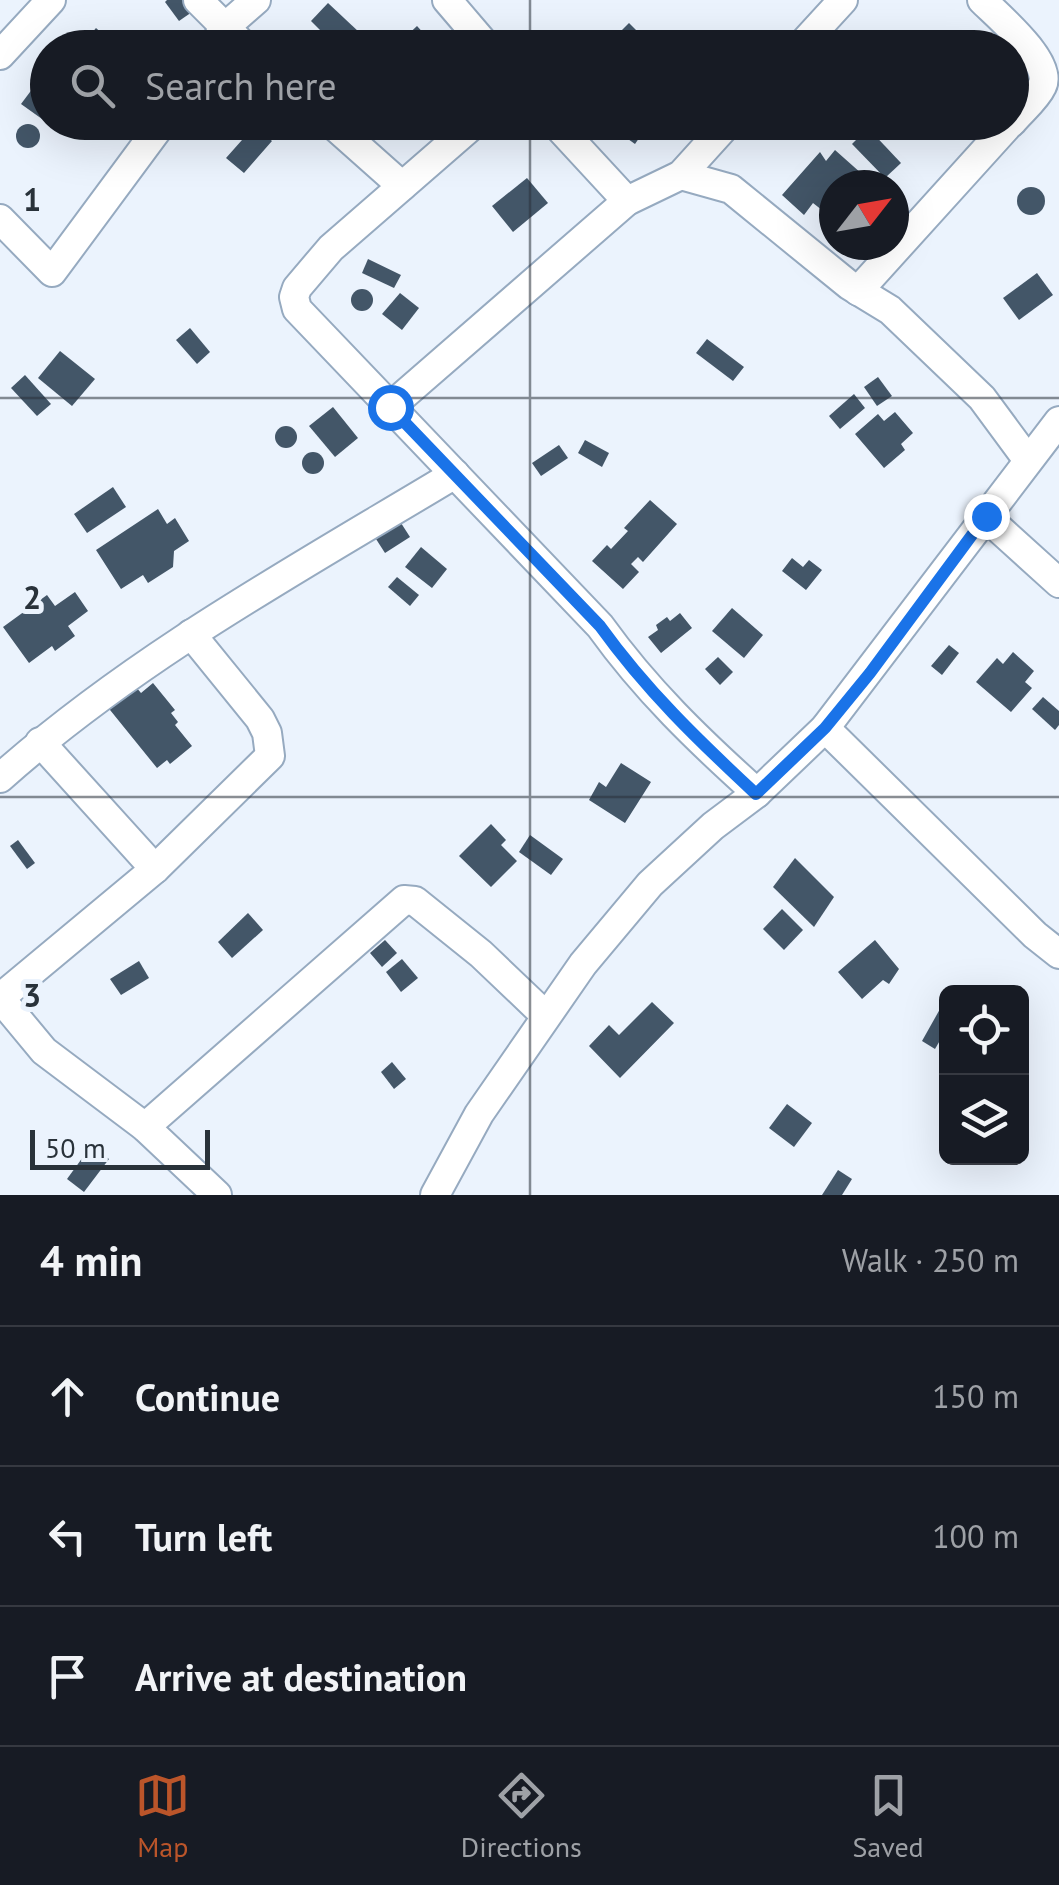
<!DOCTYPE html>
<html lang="en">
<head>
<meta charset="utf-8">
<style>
  :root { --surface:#171b24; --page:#242831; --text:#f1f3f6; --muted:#9ea1a6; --line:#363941; --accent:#bb552a }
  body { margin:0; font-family:"PT Sans",sans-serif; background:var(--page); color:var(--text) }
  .controls { position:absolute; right:30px; bottom:30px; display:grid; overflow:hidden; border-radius:15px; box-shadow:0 10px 40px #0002 }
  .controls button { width:90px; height:90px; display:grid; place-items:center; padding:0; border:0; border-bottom:2px solid var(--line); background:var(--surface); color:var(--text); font:50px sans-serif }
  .compass { position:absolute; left:819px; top:170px; width:90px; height:90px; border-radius:50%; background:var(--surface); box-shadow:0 10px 40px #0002; rotate:59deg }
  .scale { position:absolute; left:30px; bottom:25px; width:180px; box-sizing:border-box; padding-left:10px; border:5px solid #29323a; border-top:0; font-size:28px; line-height:35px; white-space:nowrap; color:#29323a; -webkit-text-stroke:8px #ebf3fd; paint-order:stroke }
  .stop { position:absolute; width:30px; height:30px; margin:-22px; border:8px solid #1a73e8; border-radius:50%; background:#fff }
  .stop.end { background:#1a73e8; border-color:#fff; box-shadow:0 2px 10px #0008 }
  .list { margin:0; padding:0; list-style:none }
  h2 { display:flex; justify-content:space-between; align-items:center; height:130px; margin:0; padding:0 40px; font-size:42px }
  h2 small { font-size:32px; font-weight:400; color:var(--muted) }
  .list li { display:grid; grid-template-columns:65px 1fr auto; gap:30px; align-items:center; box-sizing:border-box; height:140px; padding:0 40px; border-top:2px solid var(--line) }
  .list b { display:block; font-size:38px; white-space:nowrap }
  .list em { font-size:32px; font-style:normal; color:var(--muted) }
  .icon { flex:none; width:55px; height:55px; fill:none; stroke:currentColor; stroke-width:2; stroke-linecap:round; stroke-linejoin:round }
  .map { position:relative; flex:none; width:1059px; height:1195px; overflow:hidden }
  .search { position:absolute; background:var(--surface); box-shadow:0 10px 40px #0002; left:30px; right:30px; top:30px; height:110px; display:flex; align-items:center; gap:25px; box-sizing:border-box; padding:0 35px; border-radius:55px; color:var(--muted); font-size:38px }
  .sheet { height:550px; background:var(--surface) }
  nav { display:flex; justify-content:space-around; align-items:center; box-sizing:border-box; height:140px; border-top:2px solid var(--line); background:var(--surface); font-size:28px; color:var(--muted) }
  nav a { display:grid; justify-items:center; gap:5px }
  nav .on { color:var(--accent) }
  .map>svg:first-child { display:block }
  .building { fill:#435668 }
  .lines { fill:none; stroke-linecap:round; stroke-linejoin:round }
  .minor-casing { stroke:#96aac0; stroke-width:32 }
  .minor { stroke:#fff; stroke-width:28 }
  .route { stroke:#1a73e8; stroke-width:12 }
  .grid { fill:none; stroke:#29323a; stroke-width:2.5; stroke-opacity:0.55 }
  .grid-label { font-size:32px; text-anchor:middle; font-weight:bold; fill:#29323a; stroke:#ebf3fd; stroke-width:10; stroke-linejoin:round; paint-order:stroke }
</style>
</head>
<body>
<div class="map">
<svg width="1059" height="1195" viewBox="0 0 1059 1195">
  <rect width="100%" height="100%" fill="#ebf3fd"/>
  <!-- building -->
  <g class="building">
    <polygon points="167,0 183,0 192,12 179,21 165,2"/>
    <polygon points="328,3 360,33 346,48 338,48 311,21"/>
    <polygon points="629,23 643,37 632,48 604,48"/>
    <polygon points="417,26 437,48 397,45"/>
    <polygon points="96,28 118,48 93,48 85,41"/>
    <polygon points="48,68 48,122 70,122 63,134 21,104"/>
    <polygon points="231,122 251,122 272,141 244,173 226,158 242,140 227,127"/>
    <polygon points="604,122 650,122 635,144"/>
    <circle cx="28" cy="136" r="12"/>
    <polygon points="868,128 901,163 885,178 852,144"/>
    <polygon points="835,150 862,174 852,185 834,185 834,206 827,214 813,203 804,215 782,195 820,152 826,161"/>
    <polygon points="527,178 548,203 513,232 492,206"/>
    <circle cx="1031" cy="201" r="14"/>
    <polygon points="368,259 401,275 394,288 362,273"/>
    <polygon points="1037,273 1053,295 1019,320 1003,298"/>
    <circle cx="362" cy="300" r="11"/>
    <polygon points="400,293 419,308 402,330 382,314"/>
    <polygon points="190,328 210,352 197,364 176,340"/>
    <polygon points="707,339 744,367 733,381 696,353"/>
    <polygon points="60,351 95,379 72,406 38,378"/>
    <polygon points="25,375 51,404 37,416 11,388"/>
    <polygon points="878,377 892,396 877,406 864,387"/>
    <polygon points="854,394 865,408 840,429 829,416"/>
    <polygon points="333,407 358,438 335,457 309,426"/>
    <polygon points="895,412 913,433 901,444 905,450 884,468 855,434 878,414 884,421"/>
    <circle cx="286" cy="437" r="11"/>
    <polygon points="585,440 609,453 602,467 578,453"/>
    <polygon points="559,445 568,458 541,476 532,463"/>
    <circle cx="313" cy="463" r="11"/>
    <polygon points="113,487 126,507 87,533 74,514"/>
    <polygon points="650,500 677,524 643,562 638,557 631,564 639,572 623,589 592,561 607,545 611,549 628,531 624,528"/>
    <polygon points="158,509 167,524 175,518 189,541 174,551 173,567 148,583 143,575 121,589 96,550"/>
    <polygon points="401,523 410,537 385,553 376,539"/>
    <polygon points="421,547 447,569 432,588 405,567"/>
    <polygon points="792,558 803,567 809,560 822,570 806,590 782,571"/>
    <polygon points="397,577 419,595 410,606 388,587"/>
    <polygon points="75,592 88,611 68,626 75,636 55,651 52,646 29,663 3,627 47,595 55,606"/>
    <polygon points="732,608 763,635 744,658 712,631"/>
    <polygon points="680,613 692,628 661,653 648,637 658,630 656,625 667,617 670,621"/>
    <polygon points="949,645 959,653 942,675 931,666"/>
    <polygon points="1013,652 1034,671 1025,682 1032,688 1011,712 976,682 997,658 1003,664"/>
    <polygon points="718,657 733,672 720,685 705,669"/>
    <polygon points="153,683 175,710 171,713 178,722 175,725 192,746 170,764 167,760 157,768 106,705 136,687 141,693"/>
    <polygon points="1043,697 1059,711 1059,725 1055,730 1032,709"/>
    <polygon points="621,763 651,782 625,823 589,800 599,782 606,787"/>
    <polygon points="491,824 506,840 501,845 517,861 491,887 459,856"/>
    <polygon points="530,835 563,859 551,875 519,852"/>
    <polygon points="18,840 35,863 27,869 10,846"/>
    <polygon points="795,858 834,897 814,927 773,887"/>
    <polygon points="782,909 803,930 784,950 763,929"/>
    <polygon points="248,913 263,930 232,958 218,942"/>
    <polygon points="385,940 397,953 382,967 370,953"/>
    <polygon points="875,940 899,969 889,984 883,980 862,999 838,972"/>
    <polygon points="402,959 418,978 401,992 386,972"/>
    <polygon points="139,961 149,978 121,995 110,979"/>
    <polygon points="652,1002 674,1023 620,1078 589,1046 609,1025 619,1035"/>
    <polygon points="940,1009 946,1012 946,1030 935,1049 922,1041"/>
    <polygon points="392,1062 406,1079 394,1089 381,1072"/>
    <polygon points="787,1104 812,1123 794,1147 769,1128"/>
    <polygon points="91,1146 109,1159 84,1192 67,1179"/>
    <polygon points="838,1170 852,1179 842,1195 822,1195"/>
  </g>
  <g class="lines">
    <defs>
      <g id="minor">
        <polyline points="198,0 246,48"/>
        <polyline points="447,0 488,48"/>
        <path d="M982 0C998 16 1054 63 1042 86 1036 99 1021 111 1012 122"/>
        <polyline points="212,48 224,28 256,0"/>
        <polyline points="799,48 843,0"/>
        <polyline points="0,55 51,0"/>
        <polyline points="330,122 402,186"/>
        <path d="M476 122 331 248 297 288 294 297 297 309 600 626C646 690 698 740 757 793"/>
        <polyline points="554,122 627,201"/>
        <polyline points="681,175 731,189 849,285 890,310 982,398 1027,459"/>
        <polyline points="0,219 52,272 163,122"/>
        <polyline points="858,291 1011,122"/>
        <polyline points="390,407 627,201 681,175 729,122"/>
        <polyline points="985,516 1059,583"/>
        <polyline points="825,728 1035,935 1059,954"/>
        <polyline points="40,742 155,869"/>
        <path d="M0 778C136 657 299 568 455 474"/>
        <polyline points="0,998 155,869 270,756 267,733 260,719 191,634"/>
        <polyline points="0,998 44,1051 145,1127 217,1195"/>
        <polyline points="145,1127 404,900 415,901 481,954 546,1016"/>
        <polyline points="435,1195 479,1114 583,964 650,884 713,826 757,793 825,728 1059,421"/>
      </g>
    </defs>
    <!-- minor casing -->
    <use href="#minor" class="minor-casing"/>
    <!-- minor -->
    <use href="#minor" class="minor"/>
  </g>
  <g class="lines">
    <!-- route -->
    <path class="route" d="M390 407 600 626C646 690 698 740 756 794L825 728 870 673 986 516"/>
  </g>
  <!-- grid -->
  <path class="grid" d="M530 0V48M530 122V1195M0 398H1059M0 797H1059"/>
  <g class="grid-label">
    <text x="32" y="211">1</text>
    <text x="32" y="609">2</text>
    <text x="32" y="1007">3</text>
  </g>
</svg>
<div class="controls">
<button><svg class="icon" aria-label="locate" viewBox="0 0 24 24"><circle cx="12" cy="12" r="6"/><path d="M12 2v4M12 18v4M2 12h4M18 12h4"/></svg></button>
<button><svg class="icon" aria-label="layers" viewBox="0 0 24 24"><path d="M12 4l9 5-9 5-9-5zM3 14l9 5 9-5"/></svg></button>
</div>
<svg class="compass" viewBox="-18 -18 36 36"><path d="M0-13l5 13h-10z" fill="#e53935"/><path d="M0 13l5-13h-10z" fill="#9ea1a6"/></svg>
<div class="scale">50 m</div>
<div class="stop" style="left:390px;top:407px"></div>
<div class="stop end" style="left:986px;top:516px"></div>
<div class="search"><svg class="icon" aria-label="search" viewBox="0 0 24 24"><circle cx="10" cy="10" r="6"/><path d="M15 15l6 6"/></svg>Search here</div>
</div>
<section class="sheet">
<h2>4 min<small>Walk · 250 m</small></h2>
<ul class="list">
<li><svg class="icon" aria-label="ahead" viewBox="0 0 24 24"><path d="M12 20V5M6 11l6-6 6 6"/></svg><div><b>Continue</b></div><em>150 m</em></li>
<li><svg class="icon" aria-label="left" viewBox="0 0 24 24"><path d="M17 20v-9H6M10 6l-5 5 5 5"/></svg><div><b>Turn left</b></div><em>100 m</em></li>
<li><svg class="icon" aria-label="arrive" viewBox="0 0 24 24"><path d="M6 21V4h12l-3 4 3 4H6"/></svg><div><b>Arrive at destination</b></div></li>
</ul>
</section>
<nav>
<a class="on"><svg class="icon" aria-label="map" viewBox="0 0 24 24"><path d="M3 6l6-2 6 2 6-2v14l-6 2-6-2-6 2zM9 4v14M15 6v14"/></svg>Map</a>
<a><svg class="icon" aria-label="directions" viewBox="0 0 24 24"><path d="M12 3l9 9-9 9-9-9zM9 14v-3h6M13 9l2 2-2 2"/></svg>Directions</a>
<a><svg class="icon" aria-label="saved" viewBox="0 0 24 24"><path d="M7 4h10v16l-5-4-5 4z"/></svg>Saved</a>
</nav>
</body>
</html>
